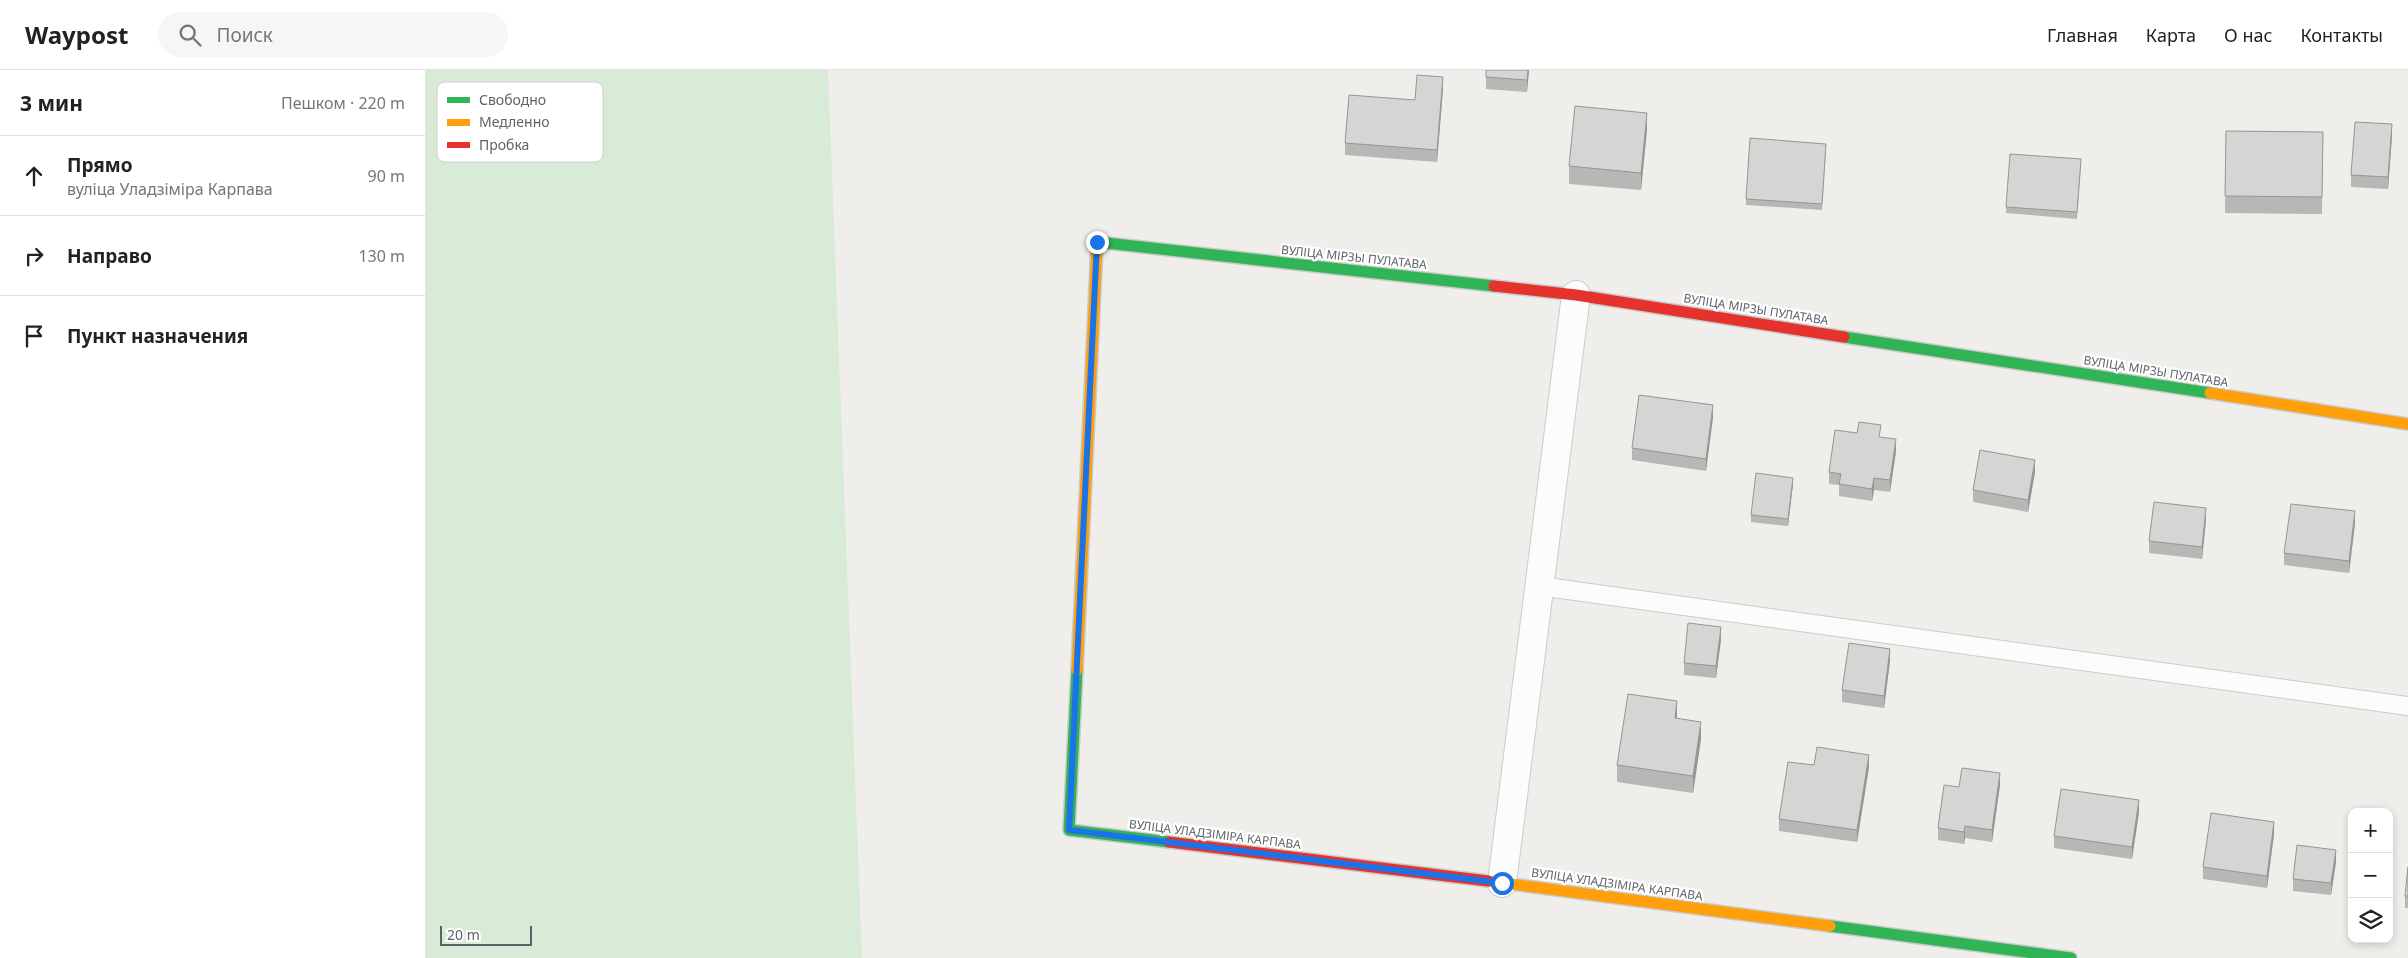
<!DOCTYPE html>
<html lang="ru">
<head>
<meta charset="utf-8">
<style>
  :root { --surface:#fff; --page:#f6f6f6; --text:#222; --muted:#767676; --line:#e0e0e0 }
  body { margin:0; font-family:"Noto Sans",sans-serif; background:var(--page); color:var(--text) }
  .controls { position:absolute; right:15px; bottom:15px; display:grid; overflow:hidden; border-radius:10px; box-shadow:0 2px 8px #0003 }
  .controls button { width:45px; height:45px; display:grid; place-items:center; padding:0; border:0; border-bottom:1px solid var(--line); background:var(--surface); color:var(--text); font:25px sans-serif }
  .scale { position:absolute; left:15px; bottom:12px; width:92px; box-sizing:border-box; padding-left:5px; border:2px solid #5f6368; border-top:0; font-size:14px; line-height:18px; white-space:nowrap; color:#5f6368; -webkit-text-stroke:4px #fff; paint-order:stroke }
  .stop { position:absolute; width:15px; height:15px; margin:-11px; border:4px solid #1a73e8; border-radius:50%; background:#fff }
  .stop.end { background:#1a73e8; border-color:#fff; box-shadow:0 1px 5px #0008 }
  .list { margin:0; padding:0; list-style:none }
  h2 { display:flex; justify-content:space-between; align-items:center; height:65px; margin:0; padding:0 20px; font-size:21px }
  h2 small { font-size:16px; font-weight:400; color:var(--muted) }
  .list li { display:grid; grid-template-columns:32px 1fr auto; gap:15px; align-items:center; box-sizing:border-box; height:80px; padding:0 20px; border-top:1px solid var(--line) }
  .list b { display:block; font-size:19px; white-space:nowrap }
  .list p { margin:0; font-size:16px; white-space:nowrap; color:var(--muted) }
  .list em { font-size:16px; font-style:normal; color:var(--muted) }
  .icon { flex:none; width:28px; height:28px; fill:none; stroke:currentColor; stroke-width:2; stroke-linecap:round; stroke-linejoin:round }
  .map { position:relative; flex:none; width:1983px; height:888px; overflow:hidden }
  header { display:flex; align-items:center; gap:30px; box-sizing:border-box; height:70px; padding:0 25px; background:var(--surface); border-bottom:1px solid var(--line) }
  header strong { font-size:24px }
  nav { display:flex; gap:28px; margin-inline-start:auto; font-size:18px }
  .search { width:350px; height:45px; background:var(--page); display:flex; align-items:center; gap:12px; box-sizing:border-box; padding:0 18px; border-radius:28px; color:var(--muted); font-size:19px }
  main { display:flex }
  aside { flex:1; background:var(--surface) }
  .map>svg:first-child { display:block }
  .green { fill:#d8ebd6 }
  .lines { fill:none; stroke-linecap:round; stroke-linejoin:round }
  .lane-casing { stroke:#cbcccc; stroke-width:20 }
  .street-casing { stroke:#cbcccc; stroke-width:30 }
  .fast-casing { stroke:#cacacb; stroke-width:14 }
  .slow-casing { stroke:#cacacb; stroke-width:14 }
  .jam-casing { stroke:#cacacb; stroke-width:14 }
  .lane { stroke:#fdfcfc; stroke-width:18 }
  .street { stroke:#fdfcfc; stroke-width:28 }
  .fast { stroke:#30b455; stroke-width:11 }
  .slow { stroke:#ff9f0a; stroke-width:11 }
  .jam { stroke:#e5322d; stroke-width:11 }
  .wall { fill:#b8b7b5 }
  .shaded-wall { fill:#969594 }
  .building { fill:#d6d5d3; stroke:#969594 }
  .route { stroke:#1a73e8; stroke-width:6 }
  .labels { text-anchor:middle; dominant-baseline:central; stroke-width:4.5; stroke-linejoin:round; paint-order:stroke }
  .street-label { font-size:12px; fill:#5f6368; stroke:#fff }
  .key { fill:#fff; stroke:#cfd0d2; stroke-width:1 }
  .key-label { font-size:14px; fill:#5f6368 }
</style>
</head>
<body>
<header>
<strong>Waypost</strong>
<div class="search"><svg class="icon" aria-label="search" viewBox="0 0 24 24"><circle cx="10" cy="10" r="6"/><path d="M15 15l6 6"/></svg>Поиск</div>
<nav><a>Главная</a><a>Карта</a><a>О нас</a><a>Контакты</a></nav>
</header>
<main>
<aside>
<h2>3 мин<small>Пешком · 220 m</small></h2>
<ul class="list">
<li><svg class="icon" aria-label="ahead" viewBox="0 0 24 24"><path d="M12 20V5M6 11l6-6 6 6"/></svg><div><b>Прямо</b><p>вуліца Уладзіміра Карпава</p></div><em>90 m</em></li>
<li><svg class="icon" aria-label="right" viewBox="0 0 24 24"><path d="M7 20v-9h11M14 6l5 5-5 5"/></svg><div><b>Направо</b></div><em>130 m</em></li>
<li><svg class="icon" aria-label="arrive" viewBox="0 0 24 24"><path d="M6 21V4h12l-3 4 3 4H6"/></svg><div><b>Пункт назначения</b></div></li>
</ul>
</aside>
<div class="map">
<svg width="1983" height="888" viewBox="0 0 1983 888">
  <rect width="100%" height="100%" fill="#efeeea"/>
  <!-- green -->
  <polygon class="green" points="0,0 403,0 437,888 0,888"/>
  <g class="lines">
    <defs>
      <polyline id="lane" points="1114,516 1983,636"/>
      <polyline id="street" points="1077,813 1151,225"/>
      <g id="fast">
        <polyline points="672,175 672,172 1069,216"/>
        <polyline points="1419,267 1785,323"/>
        <polyline points="652,600 644,760 744,772"/>
        <polyline points="1405,856 1646,888"/>
      </g>
      <g id="slow">
        <polyline points="1785,323 1983,354"/>
        <polyline points="652,600 672,175"/>
        <polyline points="1063,811 1405,856"/>
      </g>
      <g id="jam">
        <polyline points="1069,216 1151,225 1419,267"/>
        <polyline points="744,772 1063,811"/>
      </g>
    </defs>
    <!-- lane casing -->
    <use href="#lane" class="lane-casing"/>
    <!-- street casing -->
    <use href="#street" class="street-casing"/>
    <!-- fast casing -->
    <use href="#fast" class="fast-casing"/>
    <!-- slow casing -->
    <use href="#slow" class="slow-casing"/>
    <!-- jam casing -->
    <use href="#jam" class="jam-casing"/>
    <!-- lane -->
    <use href="#lane" class="lane"/>
    <!-- street -->
    <use href="#street" class="street"/>
    <!-- fast -->
    <use href="#fast" class="fast"/>
    <!-- slow -->
    <use href="#slow" class="slow"/>
    <!-- jam -->
    <use href="#jam" class="jam"/>
  </g>
  <!-- wall -->
  <g class="wall">
    <polygon points="1061,0 1104,0 1102,22 1061,19"/>
    <polygon points="1018,19 1012,92 920,85 920,73 990,30"/>
    <polygon points="1222,60 1216,120 1144,114 1144,96"/>
    <polygon points="1801,61 1898,62 1897,144 1800,143"/>
    <polygon points="1967,66 1963,119 1926,117 1926,105"/>
    <polygon points="1401,80 1397,140 1321,135 1321,129"/>
    <polygon points="1656,95 1652,149 1581,143 1581,137"/>
    <polygon points="1288,347 1281,401 1207,390 1207,378"/>
    <polygon points="1456,367 1471,381 1465,422 1449,420 1447,431 1414,426 1414,415 1404,414 1404,402"/>
    <polygon points="1610,402 1603,442 1548,432 1548,420"/>
    <polygon points="1368,414 1363,456 1326,452 1326,445"/>
    <polygon points="1781,450 1777,489 1724,483 1724,471"/>
    <polygon points="1930,453 1924,503 1859,495 1859,483"/>
    <polygon points="1296,569 1291,608 1259,605 1259,593"/>
    <polygon points="1465,591 1459,638 1417,632 1417,620"/>
    <polygon points="1252,648 1276,669 1268,723 1192,712 1192,695"/>
    <polygon points="1389,695 1444,697 1432,772 1354,761 1354,749"/>
    <polygon points="1575,715 1567,772 1540,768 1539,774 1513,770 1513,758 1534,717"/>
    <polygon points="1714,742 1707,789 1629,778 1629,766"/>
    <polygon points="1849,764 1842,818 1778,809 1778,797"/>
    <polygon points="1911,792 1906,825 1868,821 1868,809"/>
    <polygon points="1983,797 1983,838 1980,838 1980,826"/>
  </g>
  <!-- shaded-wall -->
  <g class="shaded-wall">
    <polygon points="1103,0 1104,0 1102,22 1102,10"/>
    <polygon points="1018,7 1018,19 1012,92 1012,80"/>
    <polygon points="1222,43 1222,60 1216,120 1216,103"/>
    <polygon points="1967,54 1967,66 1963,119 1963,107"/>
    <polygon points="1288,335 1288,347 1281,401 1281,389"/>
    <polygon points="1471,369 1471,381 1465,422 1465,410"/>
    <polygon points="1610,390 1610,402 1603,442 1603,430"/>
    <polygon points="1368,408 1368,414 1363,456 1363,449"/>
    <polygon points="1449,408 1449,420 1447,431 1447,419"/>
    <polygon points="1781,438 1781,450 1777,489 1777,477"/>
    <polygon points="1930,441 1930,453 1924,503 1924,491"/>
    <polygon points="1296,557 1296,569 1291,608 1291,596"/>
    <polygon points="1465,579 1465,591 1459,638 1459,626"/>
    <polygon points="1252,631 1252,648 1250,648"/>
    <polygon points="1276,652 1276,669 1268,723 1268,706"/>
    <polygon points="1444,685 1444,697 1432,772 1432,760"/>
    <polygon points="1575,703 1575,715 1567,772 1567,760"/>
    <polygon points="1714,730 1714,742 1707,789 1707,777"/>
    <polygon points="1849,752 1849,764 1842,818 1842,806"/>
    <polygon points="1540,756 1540,768 1539,774 1539,762"/>
    <polygon points="1911,780 1911,792 1906,825 1906,813"/>
  </g>
  <!-- building -->
  <g class="building">
    <polygon points="1061,0 1103,0 1102,10 1061,7"/>
    <polygon points="992,5 1018,7 1012,80 920,73 924,25 990,30"/>
    <polygon points="1150,36 1222,43 1216,103 1144,96"/>
    <polygon points="1930,52 1967,54 1963,107 1926,105"/>
    <polygon points="1801,61 1898,62 1897,127 1800,126"/>
    <polygon points="1325,68 1401,74 1397,134 1321,129"/>
    <polygon points="1585,84 1656,89 1652,142 1581,137"/>
    <polygon points="1214,325 1288,335 1281,389 1207,378"/>
    <polygon points="1434,352 1456,355 1454,367 1471,369 1465,410 1449,408 1447,419 1414,414 1416,404 1404,402 1410,360 1432,363"/>
    <polygon points="1555,380 1610,390 1603,430 1548,420"/>
    <polygon points="1331,403 1368,408 1363,449 1326,445"/>
    <polygon points="1729,432 1781,438 1777,477 1724,471"/>
    <polygon points="1866,434 1930,441 1924,491 1859,483"/>
    <polygon points="1263,553 1296,557 1291,596 1259,593"/>
    <polygon points="1424,573 1465,579 1459,626 1417,620"/>
    <polygon points="1203,624 1252,631 1250,648 1276,652 1268,706 1192,695"/>
    <polygon points="1392,677 1444,685 1432,760 1354,749 1363,692 1389,695"/>
    <polygon points="1537,698 1575,703 1567,760 1540,756 1539,762 1513,758 1519,715 1534,717"/>
    <polygon points="1636,719 1714,730 1707,777 1629,766"/>
    <polygon points="1786,743 1849,752 1842,806 1778,797"/>
    <polygon points="1872,775 1911,780 1906,813 1868,809"/>
    <polygon points="1983,797 1983,826 1980,826"/>
  </g>
  <g class="lines">
    <!-- route -->
    <polyline class="route" points="672,172 644,760 1077,813"/>
  </g>
  <g class="labels">
    <!-- street labels -->
    <g class="street-label">
      <text transform="translate(929 187) rotate(6)">ВУЛІЦА МІРЗЫ ПУЛАТАВА</text>
      <text transform="translate(1331 239) rotate(9)">ВУЛІЦА МІРЗЫ ПУЛАТАВА</text>
      <text transform="translate(1731 301) rotate(9)">ВУЛІЦА МІРЗЫ ПУЛАТАВА</text>
      <text transform="translate(790 764) rotate(7)">ВУЛІЦА УЛАДЗІМІРА КАРПАВА</text>
      <text transform="translate(1192 814) rotate(8)">ВУЛІЦА УЛАДЗІМІРА КАРПАВА</text>
    </g>
  </g>
  <!-- legend -->
  <rect x="12" y="12" width="166" height="80" rx="8" class="key"/>
  <rect x="22" y="27" width="23" height="6" fill="#30b455"/>
  <rect x="22" y="49" width="23" height="7" fill="#ff9f0a"/>
  <rect x="22" y="72" width="23" height="6" fill="#e5322d"/>
  <g class="key-label">
    <text x="54" y="35">Свободно</text>
    <text x="54" y="57">Медленно</text>
    <text x="54" y="80">Пробка</text>
  </g>
</svg>
<div class="controls">
<button>+</button>
<button>−</button>
<button><svg class="icon" aria-label="layers" viewBox="0 0 24 24"><path d="M12 4l9 5-9 5-9-5zM3 14l9 5 9-5"/></svg></button>
</div>
<div class="scale">20 m</div>
<div class="stop" style="left:1077px;top:813px"></div>
<div class="stop end" style="left:672px;top:172px"></div>
</div>
</main>
</body>
</html>
